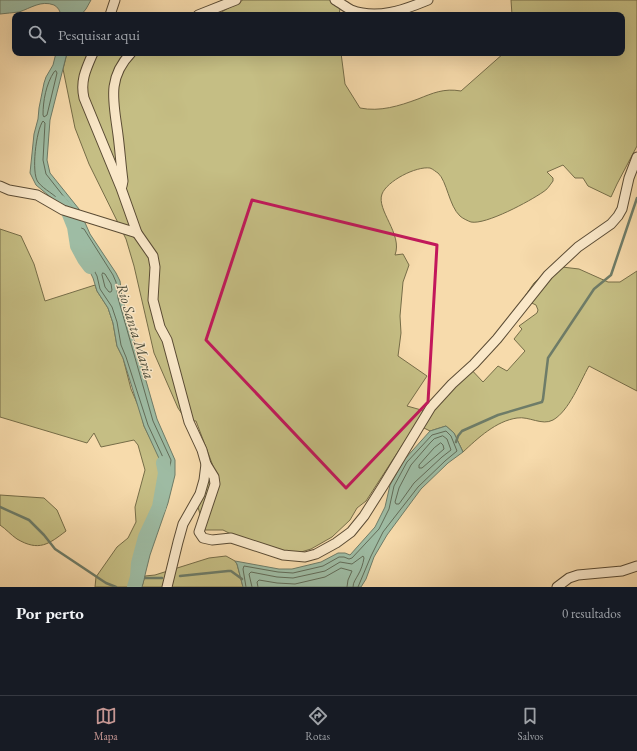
<!DOCTYPE html>
<html lang="pt">
<head>
<meta charset="utf-8">
<style>
  :root { --surface:#171b24; --page:#242831; --text:#f1f3f6; --muted:#9ea1a6; --line:#363941; --accent:#c59692 }
  body { margin:0; font-family:"EB Garamond",serif; background:var(--page); color:var(--text) }
  .list { margin:0; padding:0; list-style:none }
  h2 { display:flex; justify-content:space-between; align-items:center; height:52px; margin:0; padding:0 16px; font-size:17px }
  h2 small { font-size:13px; font-weight:400; color:var(--muted) }
  .icon { flex:none; width:22px; height:22px; fill:none; stroke:currentColor; stroke-width:2; stroke-linecap:round; stroke-linejoin:round }
  .map { position:relative; flex:none; width:637px; height:587px; overflow:hidden }
  .search { position:absolute; background:var(--surface); box-shadow:0 4px 16px #0002; left:12px; right:12px; top:12px; height:44px; display:flex; align-items:center; gap:10px; box-sizing:border-box; padding:0 14px; border-radius:8px; color:var(--muted); font-size:15px }
  .sheet { height:108px; background:var(--surface) }
  nav { display:flex; justify-content:space-around; align-items:center; box-sizing:border-box; height:56px; border-top:1px solid var(--line); background:var(--surface); font-size:11px; color:var(--muted) }
  nav a { display:grid; justify-items:center; gap:2px }
  nav .on { color:var(--accent) }
  .map>svg:first-child { display:block }
  .green { fill:#c5be84; stroke:#766d48 }
  .water { fill:#9ebca4; stroke:#6e7c68 }
  .lines { fill:none; stroke-linecap:round; stroke-linejoin:round }
  .shore { stroke:#626c58; stroke-width:1 }
  .stream { stroke:#6e7c68; stroke-width:2.5 }
  .river { stroke:#9ebca4; stroke-width:14 }
  .minor-casing { stroke:#5b4c35; stroke-width:11 }
  .minor { stroke:#fae8c9; stroke-width:9 }
  .marked { fill:none; stroke:#c2185b; stroke-width:3; stroke-linejoin:round }
  .labels { text-anchor:middle; dominant-baseline:central; stroke-width:3; stroke-linejoin:round; paint-order:stroke }
  .water-label { font-size:15px; font-style:italic; fill:#4b4c3a; stroke:#fae8c9 }
</style>
</head>
<body>
<div class="map">
<svg width="637" height="587" viewBox="0 0 637 587">
  <rect width="100%" height="100%" fill="#f7dbac"/>
  <filter id="stains"><feTurbulence type="fractalNoise" baseFrequency=".005" numOctaves="4"/><feColorMatrix values="0 0 0 0 .2 0 0 0 0 .09 0 0 0 0 .02 0 0 0 .5 -.17"/></filter>
  <radialGradient id="worn" r=".72"><stop offset=".6" stop-color="#630" stop-opacity="0"/><stop offset="1" stop-color="#630" stop-opacity=".3"/></radialGradient>
  <!-- green -->
  <g class="green">
    <polygon points="243,0 335,0 340,9 339,15 216,15"/>
    <path d="M511 0H637V146L617 184 611 197 588 186 583 178H575L563 165 547 172 553 178V181C550 185 547 190 543 192 530 201 486 225 471 222 468 221 462 218 460 216 449 206 447 181 438 173 436 172 433 169 430 168 416 166 387 181 382 194 376 210 403 234 395 255L403 254 409 265 403 282 400 316 401 333 398 356 427 376 407 406 425 411 467 365 483 382 498 366 507 371 525 351 514 339 522 329 519 326 537 313 538 310 536 305 523 299 534 283 545 273 562 267 579 269 608 282H620L637 271V391L589 366C580 382 569 411 553 420 542 426 529 416 517 418 496 421 478 438 463 452L454 433 446 426 430 431 416 424 366 501 357 508 350 520 332 537 311 549 291 555 243 540 223 530H205L196 501 203 489 216 474 196 421 186 420 178 408 154 353 134 266 126 239 89 164 75 128 63 69 67 53H341L345 84 360 108C380 112 399 106 418 99 433 93 444 88 461 91L504 53H622V15H512Z"/>
    <polygon points="0,229 21,236 34,264 45,301 95,285 97,291 108,308 113,323 117,346 123,358 131,389 140,410 144,426 158,454 164,474 160,502 146,533 136,564 131,587 95,587 96,577 117,547 128,538 136,522 135,507 145,470 138,445 134,440 101,447 94,433 87,443 0,417"/>
    <path d="M0 495 44 498 57 510 66 531C49 544 39 552 17 539 11 535 6 529 0 525Z"/>
    <polygon points="226,556 235,561 237,564 243,587 142,587 145,576 155,575 209,558"/>
  </g>
  <!-- water -->
  <g class="water">
    <path d="M0 0H91L86 9 81 15H61C60 11 58 7 54 5 41 0 31 8 19 12 13 13 6 13 0 14Z"/>
    <polygon points="56,53 67,53 50,120 47,160 50,173 79,209 90,234 116,273 120,281 122,297 157,419 175,460 175,475 168,503 150,555 142,587 131,587 136,564 146,533 160,502 164,474 163,467 144,426 123,358 117,346 113,323 108,308 97,291 93,278 77,246 76,226 73,221 54,200 36,185 30,173 34,134 38,119 39,108 44,83 46,77 53,65"/>
    <polygon points="446,426 454,433 463,452 448,463 421,489 387,535 374,557 366,579 361,587 243,587 237,564 235,561 279,569 292,569 321,562 338,553 345,553 350,555 375,527 385,507 390,485 404,460 430,431"/>
  </g>
  <g class="lines">
    <!-- shore -->
    <g class="shore">
      <path d="M56 71 57 73 47 115 44 117 43 115C43 101 46 84 54 72Z"/>
      <path d="M62 203C55 194 44 190 38 182 31 173 36 130 43 121L45 123 43 160 46 174 72 207"/>
      <polygon points="81,228 84,229 113,275 116,282 118,298 153,421 171,460 170,467 167,466 148,425 126,357 121,345 117,322 112,307 100,289 97,276 81,245 80,233"/>
      <polygon points="103,273 105,274 111,284 112,290 111,292 109,292 105,287 102,275"/>
      <polygon points="443,436 447,439 451,450 442,457 414,483 399,504 396,504 395,502 399,488 411,465 430,443 434,439"/>
      <polygon points="441,443 443,445 444,449 422,468 419,468 419,465 434,448"/>
      <polyline points="246,587 243,569 244,566 278,572 293,573 323,566 339,557 344,557 349,559 352,558 379,529 389,509 394,486 407,462 432,435 446,431 451,436 457,451 445,461 418,487 383,532 371,556 358,587"/>
      <path d="M252 587 249 574 251 572 277 577 293 578 325 571 340 562 352 564 363 556 364 558C363 564 361 570 358 575 356 579 353 582 353 587"/>
      <polyline points="258,587 257,582 259,580 277,583 295,584 325,577 341,568 352,571 348,580 347,587"/>
    </g>
    <!-- stream -->
    <g class="stream">
      <polyline points="456,442 458,436 462,431 498,415 542,402 543,399 548,358 594,289 611,275 637,198"/>
      <polyline points="0,507 29,520 44,535 55,549 106,583 116,587"/>
      <polyline points="180,576 228,571 231,571 242,579"/>
      <polyline points="143,578 162,578"/>
    </g>
    <!-- river -->
    <g class="river">
      <polyline points="60,202 68,212 74,227 77,246 84,259 90,267"/>
      <polyline points="134,587 137,577 138,563 145,537 159,507 165,473 163,463"/>
    </g>
    <defs>
      <g id="minor">
        <path d="M335 0C340 3 346 7 351 10 377 20 404 10 428 0"/>
        <polyline points="110,15 115,0"/>
        <polyline points="198,15 236,0"/>
        <path d="M93 53C86 69 80 81 84 98L121 188 137 233 153 256 155 267 153 300 160 327 167 340 189 422 202 450 206 464 204 480 200 494 183 524 178 542 167 587"/>
        <polyline points="0,186 9,190 37,195 63,210 137,233"/>
        <path d="M122 186 123 181C121 166 120 150 118 135 114 103 106 79 131 53"/>
        <polyline points="206,464 214,477 215,484 199,532 203,538 212,540 231,538 283,555 305,557 316,554 336,543 351,532 364,516 383,486 431,407 452,384 474,364 497,339 548,275 578,247 611,224 618,216 622,209 629,178 637,157"/>
        <polyline points="557,587 569,578 578,575 622,571 637,566"/>
      </g>
    </defs>
    <!-- minor casing -->
    <use href="#minor" class="minor-casing"/>
    <!-- minor -->
    <use href="#minor" class="minor"/>
  </g>
  <!-- marked area -->
  <path class="marked" d="M252 200 437 245 428 402 346 488 206 340Z"/>
  <g class="labels">
    <!-- water labels -->
    <g class="water-label">
      <text transform="translate(136 331) rotate(73)">Rio Santa Maria</text>
    </g>
  </g>
  <rect width="100%" height="100%" filter="url(#stains)"/>
  <rect width="100%" height="100%" fill="url(#worn)"/>
</svg>
<div class="search"><svg class="icon" aria-label="search" viewBox="0 0 24 24"><circle cx="10" cy="10" r="6"/><path d="M15 15l6 6"/></svg>Pesquisar aqui</div>
</div>
<section class="sheet">
<h2>Por perto<small>0 resultados</small></h2>
<ul class="list">
</ul>
</section>
<nav>
<a class="on"><svg class="icon" aria-label="map" viewBox="0 0 24 24"><path d="M3 6l6-2 6 2 6-2v14l-6 2-6-2-6 2zM9 4v14M15 6v14"/></svg>Mapa</a>
<a><svg class="icon" aria-label="directions" viewBox="0 0 24 24"><path d="M12 3l9 9-9 9-9-9zM9 14v-3h6M13 9l2 2-2 2"/></svg>Rotas</a>
<a><svg class="icon" aria-label="saved" viewBox="0 0 24 24"><path d="M7 4h10v16l-5-4-5 4z"/></svg>Salvos</a>
</nav>
</body>
</html>
